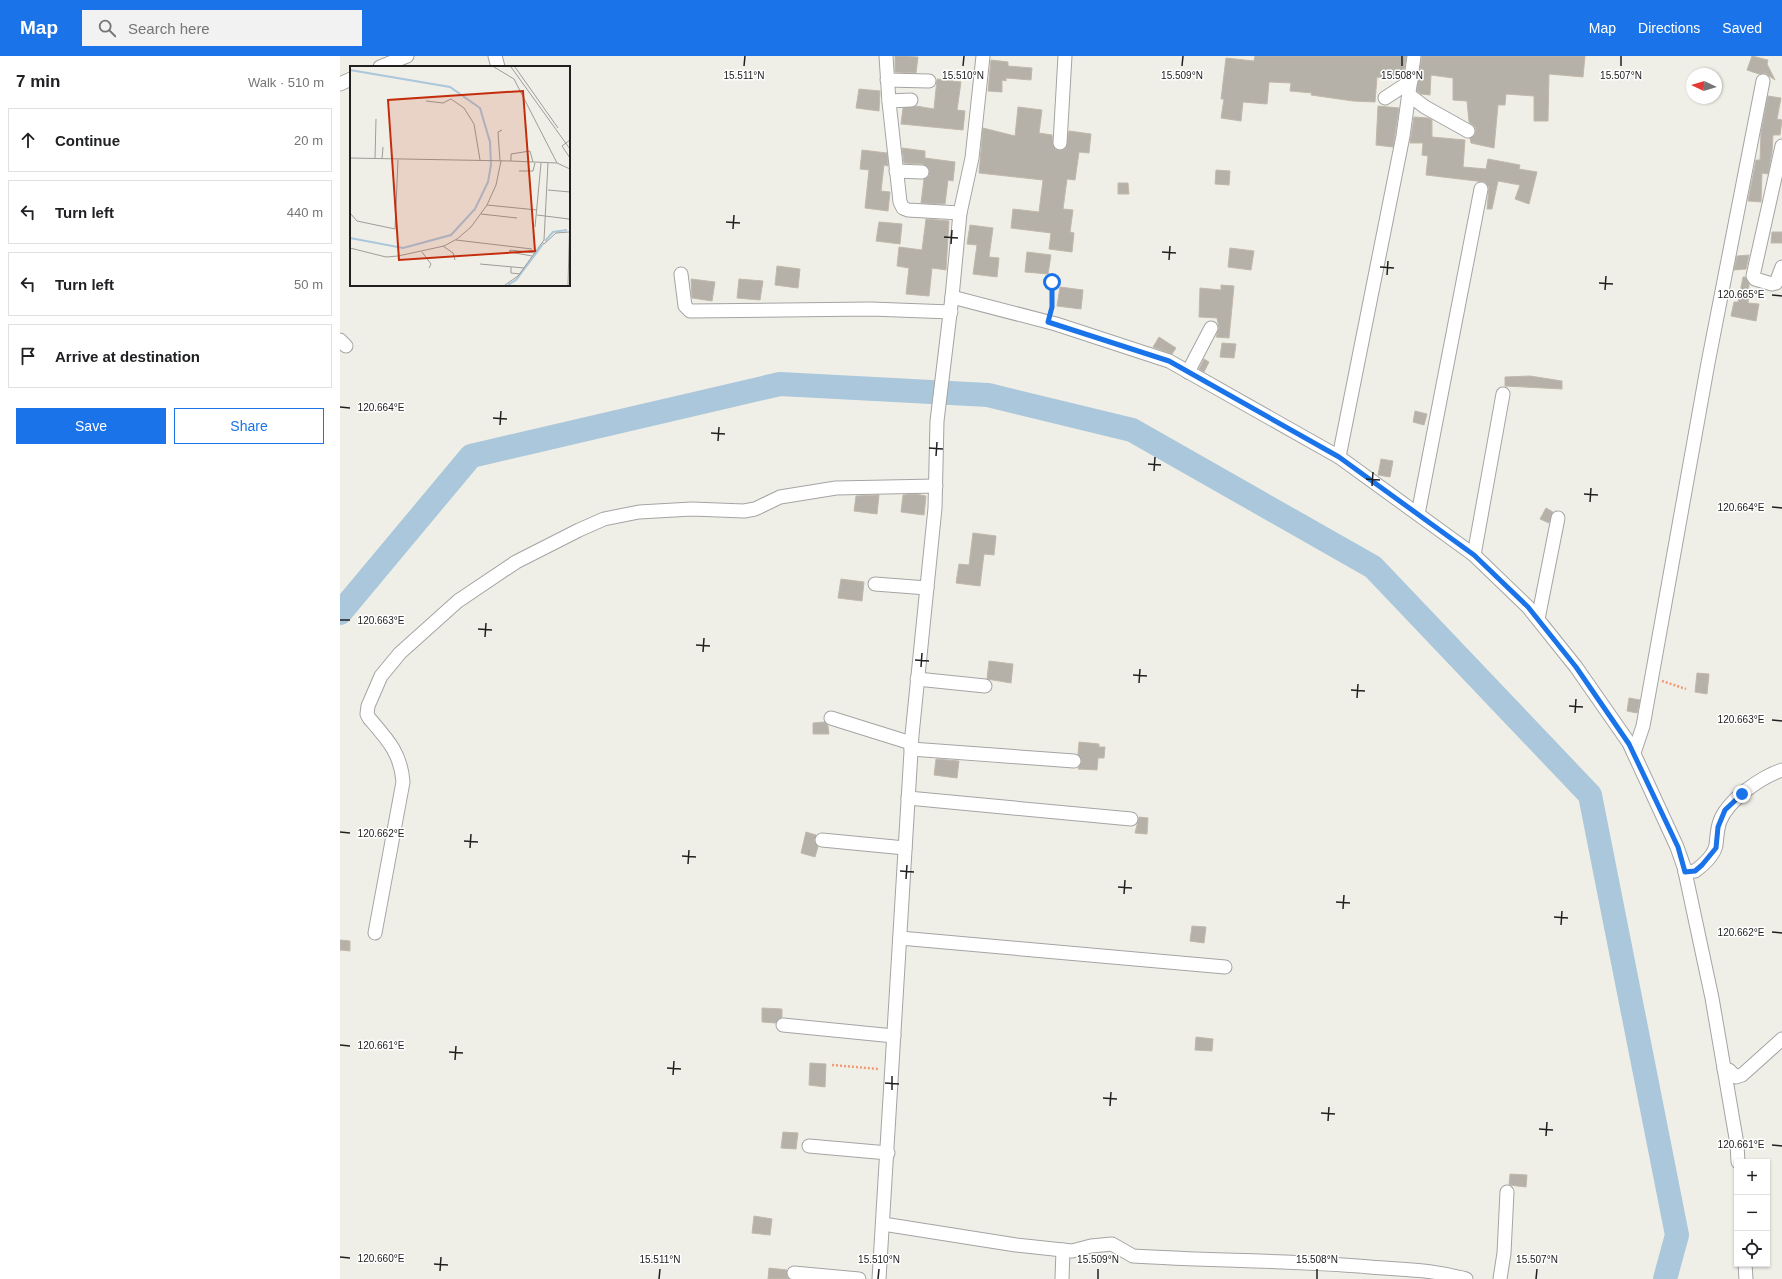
<!DOCTYPE html>
<html lang="en">
<head>
<meta charset="utf-8">
<style>
  :root { --surface:#fff; --page:#f2f2f2; --text:#202124; --muted:#757577; --line:#e0e0e0; --accent:#1a73e8 }
  body { margin:0; font-family:Arial,sans-serif; background:var(--page); color:var(--text) }
  .controls { position:absolute; right:12px; bottom:12px; display:grid; overflow:hidden; border-radius:0px; box-shadow:0 1px 3px #0004 }
  .controls button { width:36px; height:36px; display:grid; place-items:center; padding:0; border:0; border-bottom:1px solid var(--line); background:var(--surface); color:var(--text); font:20px sans-serif }
  .compass { position:absolute; left:1346px; top:12px; width:36px; height:36px; border-radius:50%; background:var(--surface); box-shadow:0 1px 3px #0004; rotate:274deg }
  .stop { position:absolute; width:12px; height:12px; margin:-9px; border:3px solid #1a73e8; border-radius:50%; background:#fff }
  .stop.end { background:#1a73e8; border-color:#fff; box-shadow:0 1px 4px #0008 }
  .list { margin:0; padding:0; list-style:none }
  h2 { display:flex; justify-content:space-between; align-items:center; height:52px; margin:0; padding:0 16px; font-size:17px }
  h2 small { font-size:13px; font-weight:400; color:var(--muted) }
  .list li { display:grid; grid-template-columns:26px 1fr auto; gap:12px; align-items:center; box-sizing:border-box; height:64px; margin:0 8px 8px; padding:0 8px; border:1px solid var(--line); border-radius:0px }
  .list b { display:block; font-size:15px; white-space:nowrap }
  .list em { font-size:13px; font-style:normal; color:var(--muted) }
  .actions { display:flex; gap:8px; padding:12px 16px }
  .actions a { flex:1; padding:9px 0; border:1px solid var(--accent); border-radius:0px; text-align:center; font-size:14px; color:var(--accent) }
  .actions .main { background:var(--accent); color:#fff }
  .icon { flex:none; width:22px; height:22px; fill:none; stroke:currentColor; stroke-width:2; stroke-linecap:round; stroke-linejoin:round }
  .map { position:relative; flex:none; width:1442px; height:1223px; overflow:hidden }
  header { display:flex; align-items:center; gap:24px; box-sizing:border-box; height:56px; padding:0 20px; background:var(--accent); color:#fff }
  header strong { font-size:19px }
  nav { display:flex; gap:22px; margin-inline-start:auto; font-size:14px }
  .search { width:280px; height:36px; background:var(--page); display:flex; align-items:center; gap:10px; box-sizing:border-box; padding:0 14px; border-radius:0px; color:var(--muted); font-size:15px }
  main { display:flex }
  aside { flex:1; background:var(--surface) }
  .map>svg:first-child { display:block }
  .lines { fill:none; stroke-linecap:round; stroke-linejoin:round }
  .river { stroke:#aac7db; stroke-width:24 }
  .building { fill:#b5b1a9; stroke:#c1b8aa }
  .minor-casing { stroke:#a4a4a4; stroke-width:15 }
  .path { stroke:#f29976; stroke-width:2.5; stroke-dasharray:2 2; stroke-linecap:butt }
  .minor { stroke:#fff; stroke-width:13 }
  .route { stroke:#1a73e8; stroke-width:5 }
  .ticks { fill:none; stroke:#202020; stroke-width:1.5 }
  .inset-river { fill:none; stroke:#aac7db; stroke-width:2 }
  .inset-road { fill:none; stroke:#9d9c97; stroke-width:1 }
  .view { fill:#c42d0c; fill-opacity:0.15; stroke:#c42d0c; stroke-width:2 }
  .inset-edge { fill:none; stroke:#202020; stroke-width:2 }
  .ticks-label { font-size:10px; text-anchor:middle; fill:#202020; stroke:#fff; stroke-width:3; stroke-linejoin:round; paint-order:stroke }
</style>
</head>
<body>
<header>
<strong>Map</strong>
<div class="search"><svg class="icon" aria-label="search" viewBox="0 0 24 24"><circle cx="10" cy="10" r="6"/><path d="M15 15l6 6"/></svg>Search here</div>
<nav><a>Map</a><a>Directions</a><a>Saved</a></nav>
</header>
<main>
<aside>
<h2>7 min<small>Walk · 510 m</small></h2>
<ul class="list">
<li><svg class="icon" aria-label="ahead" viewBox="0 0 24 24"><path d="M12 20V5M6 11l6-6 6 6"/></svg><div><b>Continue</b></div><em>20 m</em></li>
<li><svg class="icon" aria-label="left" viewBox="0 0 24 24"><path d="M17 20v-9H6M10 6l-5 5 5 5"/></svg><div><b>Turn left</b></div><em>440 m</em></li>
<li><svg class="icon" aria-label="left" viewBox="0 0 24 24"><path d="M17 20v-9H6M10 6l-5 5 5 5"/></svg><div><b>Turn left</b></div><em>50 m</em></li>
<li><svg class="icon" aria-label="arrive" viewBox="0 0 24 24"><path d="M6 21V4h12l-3 4 3 4H6"/></svg><div><b>Arrive at destination</b></div></li>
</ul>
<div class="actions"><a class="main">Save</a><a>Share</a></div>
</aside>
<div class="map">
<svg width="1442" height="1223" viewBox="0 0 1442 1223">
  <rect width="100%" height="100%" fill="#f0efe7"/>
  <g class="lines">
    <!-- river -->
    <polyline class="river" points="0,557 131,400 440,328 648,339 792,374 1033,511 1250,739 1337,1179 1325,1223"/>
  </g>
  <!-- building -->
  <g class="building">
    <polygon points="555,0 578,1 576,17 555,16"/>
    <polygon points="915,0 1066,0 1063,21 1059,23 1037,21 1035,46 1013,45 971,39 972,37 950,35 951,27 929,26 927,48 903,46 901,65 881,62 884,43 881,43 886,2 914,5"/>
    <polygon points="1082,0 1245,0 1243,21 1209,18 1208,65 1194,65 1194,40 1166,38 1165,49 1158,49 1154,92 1131,87 1130,82 1135,79 1136,74 1135,71 1129,66 1127,45 1113,44 1113,22 1091,19 1090,39 1081,38 1077,35"/>
    <polygon points="1412,0 1428,4 1427,8 1435,24 1425,17 1419,18 1407,14"/>
    <polygon points="651,4 668,6 668,10 692,12 691,24 666,22 666,25 662,24 662,36 648,35"/>
    <polygon points="597,23 621,26 617,54 625,55 623,74 561,68 563,52 576,50 594,53"/>
    <polygon points="519,33 540,35 539,55 516,52"/>
    <polygon points="1428,40 1441,42 1437,63 1442,64 1440,79 1433,79 1432,96 1428,118 1422,117 1421,146 1408,145 1416,104 1420,104 1421,77"/>
    <polygon points="1038,50 1059,52 1053,91 1036,89"/>
    <polygon points="678,51 702,54 699,77 712,79 713,90 716,94 723,94 726,92 729,75 751,78 749,97 739,96 735,124 727,123 723,153 733,154 730,176 734,177 732,196 709,193 711,177 671,172 673,153 699,156 703,124 639,117 643,72 675,80"/>
    <polygon points="1074,61 1088,62 1092,64 1092,81 1125,84 1123,111 1146,113 1148,103 1180,109 1179,113 1197,116 1189,148 1175,143 1180,129 1158,125 1152,153 1147,153 1149,131 1145,126 1086,119 1088,100 1082,99 1083,87 1070,87"/>
    <polygon points="562,92 585,95 585,102 615,106 613,125 608,124 605,148 581,147 584,123 589,120 589,113 583,108 564,107"/>
    <polygon points="522,94 547,97 548,110 544,109 541,135 550,136 548,155 525,152 529,114 520,113"/>
    <polygon points="876,114 890,115 889,129 875,128"/>
    <polygon points="778,127 788,127 789,138 778,138"/>
    <polygon points="586,163 609,165 606,214 592,212 589,240 566,238 569,212 557,210 559,191 582,194"/>
    <polygon points="539,166 562,168 560,188 536,185"/>
    <polygon points="630,169 653,172 649,201 659,202 657,221 633,218 637,189 627,188"/>
    <polygon points="1432,176 1442,176 1442,187 1431,187"/>
    <polygon points="890,192 914,195 911,214 888,211"/>
    <polygon points="687,196 711,199 708,218 685,216"/>
    <polygon points="1409,199 1406,213 1394,214 1397,200"/>
    <polygon points="437,210 460,213 458,232 435,229"/>
    <polygon points="1403,221 1405,221 1409,228 1408,247 1419,248 1416,265 1391,260 1394,246 1398,246"/>
    <polygon points="351,223 375,226 372,245 352,242"/>
    <polygon points="399,223 423,225 420,244 397,242"/>
    <polygon points="881,229 894,230 889,282 876,281 879,272 877,262 859,261 860,232 881,234"/>
    <polygon points="720,231 743,234 741,253 717,250"/>
    <polygon points="819,281 836,292 832,298 813,291"/>
    <polygon points="882,287 896,288 894,302 880,301"/>
    <polygon points="864,303 869,306 864,316 859,313"/>
    <polygon points="1190,320 1222,325 1222,333 1165,330 1165,321"/>
    <polygon points="1075,355 1087,358 1084,369 1073,366"/>
    <polygon points="1041,403 1053,405 1050,421 1038,419"/>
    <polygon points="576,438 586,440 584,459 561,456 563,439"/>
    <polygon points="539,439 537,458 514,455 516,440"/>
    <polygon points="1206,452 1213,456 1209,467 1200,463"/>
    <polygon points="633,477 656,480 654,499 644,498 640,530 616,527 619,508 629,509"/>
    <polygon points="501,523 524,526 522,545 498,542"/>
    <polygon points="649,605 673,608 671,627 647,623"/>
    <polygon points="1357,617 1369,618 1367,638 1355,636"/>
    <polygon points="1289,642 1300,644 1297,657 1287,655"/>
    <polygon points="485,666 488,670 489,678 473,678 473,667"/>
    <polygon points="739,686 759,688 759,691 765,691 764,702 758,702 757,714 738,713 742,705 738,698"/>
    <polygon points="596,703 619,705 617,722 594,719"/>
    <polygon points="799,761 808,762 807,778 795,777"/>
    <polygon points="466,776 476,779 474,784 478,791 475,801 461,797"/>
    <polygon points="852,870 866,871 864,887 850,885"/>
    <polygon points="0,884 10,885 10,895 0,894"/>
    <polygon points="422,952 442,953 442,961 436,967 422,966"/>
    <polygon points="856,981 873,983 872,995 855,994"/>
    <polygon points="470,1007 486,1008 485,1031 469,1029"/>
    <polygon points="443,1076 458,1077 456,1093 441,1092"/>
    <polygon points="1170,1118 1187,1119 1186,1131 1169,1129"/>
    <polygon points="414,1160 432,1163 430,1179 412,1177"/>
    <polygon points="429,1212 447,1214 447,1220 449,1223 428,1223"/>
  </g>
  <g class="lines">
    <defs>
      <g id="minor">
        <polyline points="155,0 158,11"/>
        <polyline points="546,0 549,46 560,146 563,152 568,154 620,157"/>
        <polyline points="40,11 67,0"/>
        <polyline points="547,24 589,25"/>
        <polyline points="0,28 11,23"/>
        <polyline points="1069,39 1085,51 1128,75"/>
        <polyline points="1045,42 1071,25"/>
        <polyline points="549,45 571,44"/>
        <polyline points="720,87 725,0"/>
        <polyline points="1442,90 1413,220 1415,223 1432,228 1436,227 1442,211"/>
        <polyline points="556,115 582,116"/>
        <polyline points="341,218 345,250 350,255 531,253 611,256"/>
        <polyline points="612,241 716,268 829,305 999,401 1134,499 1188,551 1236,611 1289,687 1337,791 1344,811 1372,942 1397,1088 1398,1106"/>
        <polyline points="0,284 6,290"/>
        <polyline points="848,316 871,272"/>
        <polyline points="999,401 1063,80 1074,0"/>
        <polyline points="1078,458 1141,133"/>
        <polyline points="1134,499 1163,338"/>
        <polyline points="535,528 587,532"/>
        <polyline points="1198,563 1218,462"/>
        <polyline points="577,623 645,630"/>
        <polyline points="491,662 571,687"/>
        <polyline points="571,693 734,705"/>
        <polyline points="1294,697 1303,670 1368,307 1423,25"/>
        <polyline points="568,742 791,763"/>
        <polyline points="482,784 565,792"/>
        <path d="M1345 816 1355 815C1363 809 1374 800 1376 789 1377 781 1377 773 1380 765 1388 744 1421 721 1442 714"/>
        <path d="M35 877 63 726C61 697 47 683 29 662L27 658 28 650 41 620 60 597 118 545 176 506 239 474 264 463 299 456 352 453 404 455 415 453 440 441 496 432 596 430"/>
        <polyline points="560,882 885,911"/>
        <polyline points="443,969 554,980"/>
        <polyline points="1384,1013 1389,1014 1396,1021 1402,1019 1442,983"/>
        <polyline points="469,1090 548,1097"/>
        <path d="M543 1168 676 1189 732 1195 751 1190 772 1188 793 1200C872 1205 951 1204 1030 1211 1065 1214 1091 1213 1126 1223"/>
        <polyline points="1405,1208 1406,1223"/>
        <polyline points="454,1217 519,1223"/>
        <polyline points="539,1223 572,679 595,452 597,365 612,241 620,157 632,102 643,0"/>
        <polyline points="722,1223 723,1194"/>
        <polyline points="1160,1223 1164,1197 1167,1136"/>
      </g>
    </defs>
    <!-- minor casing -->
    <use href="#minor" class="minor-casing"/>
    <!-- path -->
    <g class="path">
      <polyline points="711,254 712,227"/>
      <polyline points="1322,625 1346,633"/>
      <polyline points="492,1009 539,1013"/>
    </g>
    <!-- minor -->
    <use href="#minor" class="minor"/>
  </g>
  <g class="lines">
    <!-- route -->
    <polyline class="route" points="712,226 712,251 708,266 829,305 999,401 1134,499 1188,551 1236,611 1289,688 1338,791 1345,816 1355,815 1362,809 1376,792 1378,771 1385,754 1402,738"/>
  </g>
  <!-- ticks -->
  <path class="ticks" d="M404 10 405 0M623 10 624 0M842 10 843 0M1062 10V0M1281 10V0M386 166 400 167M393 173 394 159M604 181 618 182M611 188 612 174M822 196 836 197M829 204 830 190M1040 211 1054 212M1047 219 1048 205M1259 227 1273 228M1265 234 1266 220M1432 239 1442 240M0 351 10 352M153 362 167 363M160 369 161 355M371 377 385 378M378 385 379 371M589 392 603 393M596 400 597 386M808 408 821 409M814 415 815 401M1026 423 1040 424M1032 430 1033 416M1244 438 1258 439M1250 446 1251 432M1432 451 1442 452M0 564H10M138 573 152 574M145 581 146 567M356 589 370 590M363 596 364 582M575 604 589 605M581 611 582 597M793 619 807 620M799 627 800 613M1011 634 1025 635M1017 642 1018 628M1229 650 1243 651M1235 657 1236 643M1432 664 1442 665M0 776 10 777M124 785 138 786M130 792 131 778M342 800 356 801M348 808 349 794M560 815 574 816M566 823 567 809M778 831 792 832M784 838 785 824M996 846 1010 847M1003 853 1004 839M1214 861 1228 862M1221 869 1222 855M1432 876 1442 877M0 989 10 990M109 996 123 997M115 1004 116 990M327 1012 341 1013M333 1019 334 1005M545 1027 559 1028M552 1034V1020M763 1042 777 1043M770 1050 771 1036M981 1057 995 1058M988 1065 989 1051M1199 1073 1213 1074M1206 1080 1207 1066M1432 1089 1442 1090M0 1201 10 1202M94 1208 108 1209M100 1215 101 1201M319 1223 320 1213M538 1223 539 1213M758 1223V1213M977 1223V1213M1196 1223 1197 1213"/>
  <!-- overview -->
  <g transform="translate(10 10)">
    <rect width="220" height="220" fill="#f0efe7"/>
    <path class="inset-river" d="M0 4 100 21 130 42 140 76 141 99 138 116 125 143 101 169 53 182 0 172M195 175 203 166 217 164M158 219 166 214 193 178"/>
    <path class="inset-road" d="M144 1 164 13 207 97M161 1 220 83M165 1 208 62M76 35 93 37 101 33 114 42 124 58 130 94M220 74 212 80 220 92M0 92 161 95 207 97 220 103M25 93 26 53M32 93 33 81M150 95 148 66 152 64M161 95V88L180 85 183 96M169 105H183L185 97M198 124 220 126M137 139 187 144M0 147 7 155 45 163 48 94M131 148 167 152M187 149 219 153M185 161 191 97M106 174 182 183M192 176 194 178 206 167 219 166M93 180 103 187 105 194M0 182 36 191 48 190 94 180 107 173 121 161 137 139 146 119 151 95M72 186 81 198 79 202M182 190 160 186V184L185 187M130 198 174 202M161 201V207L170 208M155 219 168 210 194 174 198 97M218 219 220 146"/>
    <path class="view" d="M173 25 185 185 49 194 38 34Z"/>
    <rect width="220" height="220" class="inset-edge"/>
  </g>
  <g class="ticks-label">
    <text x="404" y="23">15.511°N</text>
    <text x="623" y="23">15.510°N</text>
    <text x="842" y="23">15.509°N</text>
    <text x="1062" y="23">15.508°N</text>
    <text x="1281" y="23">15.507°N</text>
    <text x="1401" y="242">120.665°E</text>
    <text x="41" y="355">120.664°E</text>
    <text x="1401" y="455">120.664°E</text>
    <text x="41" y="568">120.663°E</text>
    <text x="1401" y="667">120.663°E</text>
    <text x="41" y="781">120.662°E</text>
    <text x="1401" y="880">120.662°E</text>
    <text x="41" y="993">120.661°E</text>
    <text x="1401" y="1092">120.661°E</text>
    <text x="41" y="1206">120.660°E</text>
    <text x="320" y="1207">15.511°N</text>
    <text x="539" y="1207">15.510°N</text>
    <text x="758" y="1207">15.509°N</text>
    <text x="977" y="1207">15.508°N</text>
    <text x="1197" y="1207">15.507°N</text>
  </g>
</svg>
<div class="controls">
<button>+</button>
<button>−</button>
<button><svg class="icon" aria-label="locate" viewBox="0 0 24 24"><circle cx="12" cy="12" r="6"/><path d="M12 2v4M12 18v4M2 12h4M18 12h4"/></svg></button>
</div>
<svg class="compass" viewBox="-18 -18 36 36"><path d="M0-13l5 13h-10z" fill="#e53935"/><path d="M0 13l5-13h-10z" fill="#757577"/></svg>
<div class="stop" style="left:712px;top:226px"></div>
<div class="stop end" style="left:1402px;top:738px"></div>
</div>
</main>
</body>
</html>
